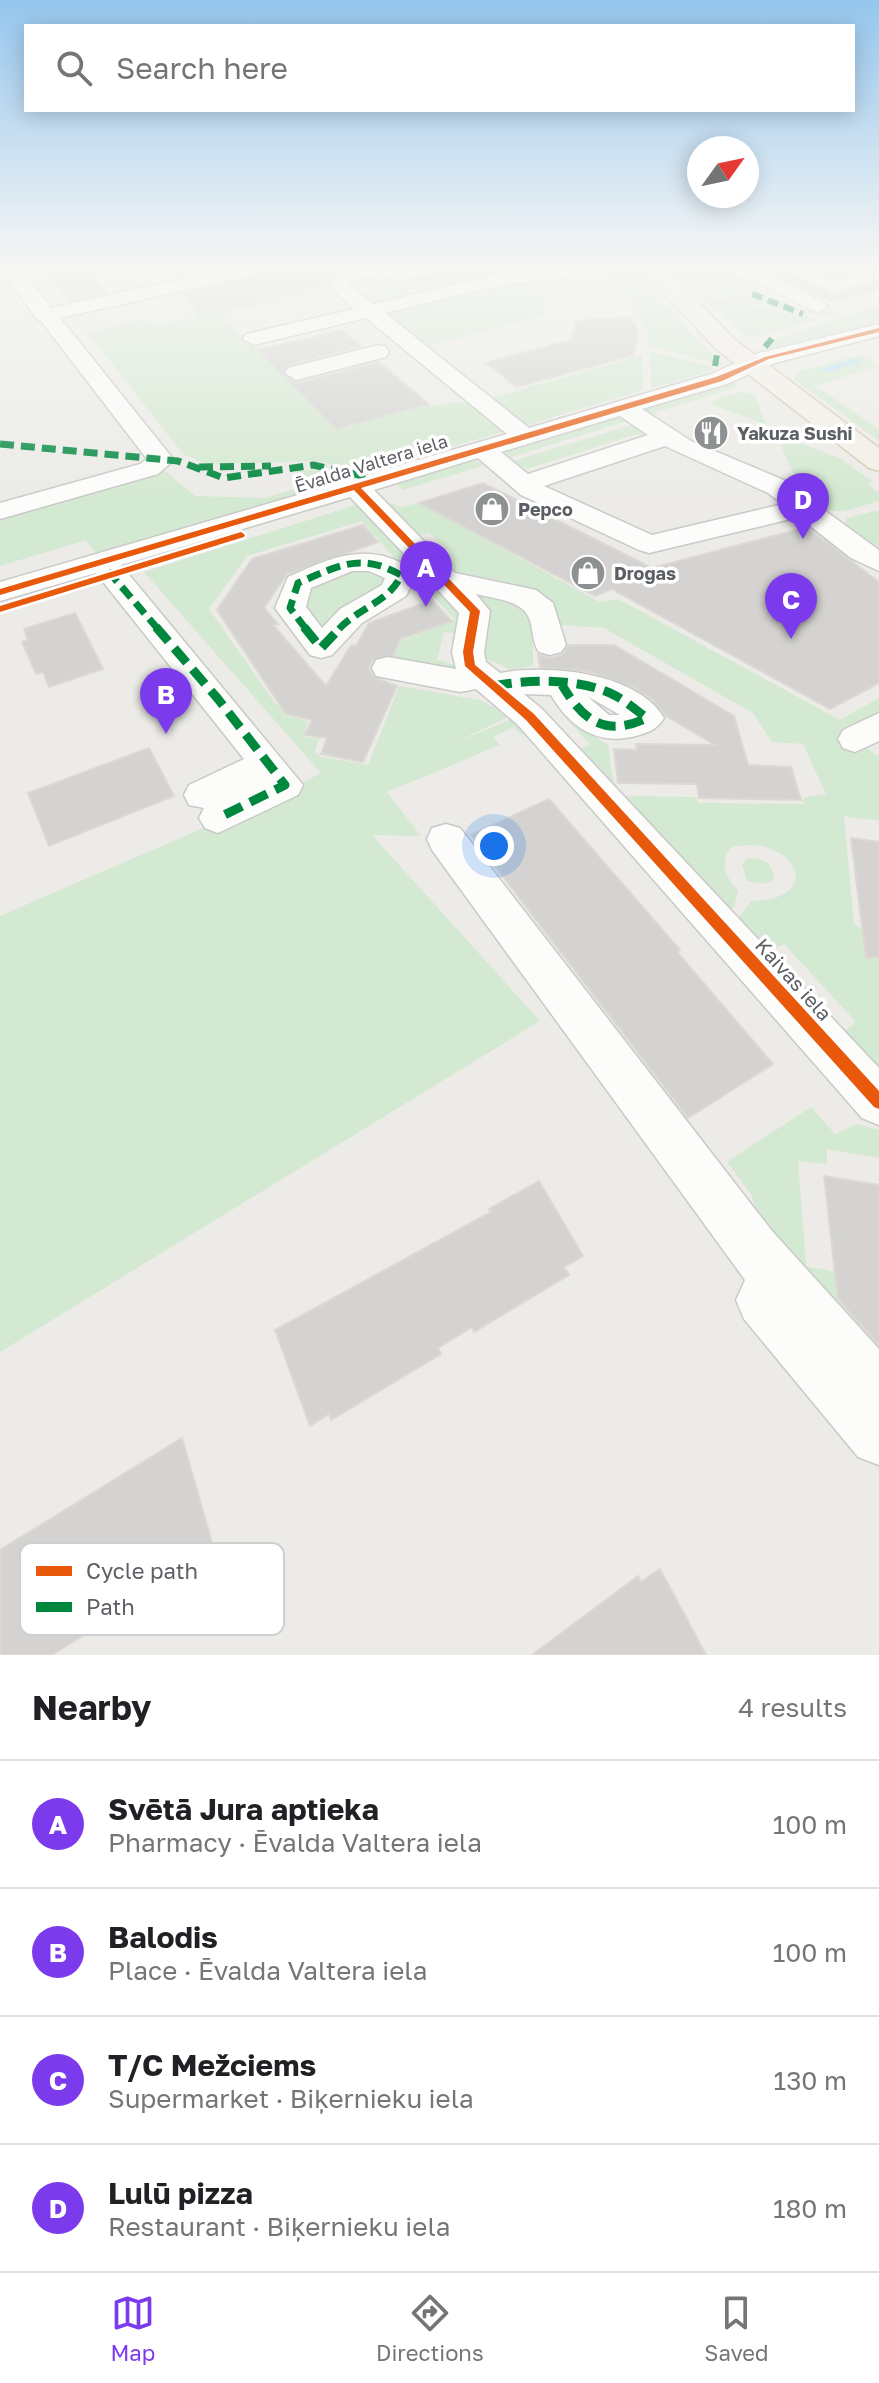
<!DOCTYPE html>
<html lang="en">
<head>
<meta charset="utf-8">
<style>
  :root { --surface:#fff; --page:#f6f6f6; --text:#202124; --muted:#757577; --line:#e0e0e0; --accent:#7c3aed }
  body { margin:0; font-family:"Golos Text",sans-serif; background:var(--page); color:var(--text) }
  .compass { position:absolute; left:687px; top:136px; width:72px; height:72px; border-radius:50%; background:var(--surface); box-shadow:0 4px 20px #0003; rotate:57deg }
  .you { position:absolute; left:494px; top:846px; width:28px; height:28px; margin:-20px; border:6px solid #fff; border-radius:50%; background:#1a73e8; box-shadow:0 0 0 12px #1a73e833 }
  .badge { display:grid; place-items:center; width:52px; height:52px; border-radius:50%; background:var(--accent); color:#fff; font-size:26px; font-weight:700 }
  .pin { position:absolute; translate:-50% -66px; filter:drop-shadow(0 2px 4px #0008) }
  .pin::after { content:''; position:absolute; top:42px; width:28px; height:24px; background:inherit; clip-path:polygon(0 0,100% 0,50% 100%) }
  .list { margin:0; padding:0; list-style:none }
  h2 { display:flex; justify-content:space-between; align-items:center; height:104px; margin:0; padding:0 32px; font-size:34px }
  h2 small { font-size:26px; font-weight:400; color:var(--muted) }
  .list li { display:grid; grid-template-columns:52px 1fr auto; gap:24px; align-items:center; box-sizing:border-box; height:128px; padding:0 32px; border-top:2px solid var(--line) }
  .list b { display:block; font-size:30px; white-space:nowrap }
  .list p { margin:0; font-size:26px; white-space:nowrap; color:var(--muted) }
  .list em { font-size:26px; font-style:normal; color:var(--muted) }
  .icon { flex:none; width:44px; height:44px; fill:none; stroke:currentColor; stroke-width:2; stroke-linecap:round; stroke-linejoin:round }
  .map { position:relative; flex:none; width:879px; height:1655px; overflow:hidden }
  .search { position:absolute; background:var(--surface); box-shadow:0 4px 20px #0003; left:24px; right:24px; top:24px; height:88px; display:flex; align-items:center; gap:20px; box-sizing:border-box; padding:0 28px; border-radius:0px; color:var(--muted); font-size:30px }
  .sheet { height:616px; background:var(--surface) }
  nav { display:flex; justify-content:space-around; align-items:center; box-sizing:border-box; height:112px; border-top:2px solid var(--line); background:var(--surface); font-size:22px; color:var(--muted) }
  nav a { display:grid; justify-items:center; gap:4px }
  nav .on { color:var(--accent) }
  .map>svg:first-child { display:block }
  .green { fill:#d4e9d1 }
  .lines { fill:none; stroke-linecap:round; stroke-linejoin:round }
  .stream { stroke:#bae1f8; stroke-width:5 }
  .building { fill:#d4d3d1; stroke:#dcd9d5; stroke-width:2 }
  .minor-casing { stroke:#c9c9c9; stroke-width:3 }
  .major-casing { stroke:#d5cab3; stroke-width:3 }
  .minor { fill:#fcfcfb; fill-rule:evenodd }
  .major { fill:#f3f0e8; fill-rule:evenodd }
  .quiet-far2 { stroke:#00873e; stroke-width:6; stroke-dasharray:11 6; stroke-linecap:butt }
  .quiet-far1 { stroke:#00873e; stroke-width:7; stroke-dasharray:14 7; stroke-linecap:butt }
  .quiet { stroke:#00873e; stroke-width:9; stroke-dasharray:19 9; stroke-linecap:butt }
  .cycleway-casing { stroke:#fff; stroke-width:5 }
  .cycleway { fill:#e8590c; fill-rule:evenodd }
  .labels { text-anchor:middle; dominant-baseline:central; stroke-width:7; stroke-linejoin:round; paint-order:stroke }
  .far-poi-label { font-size:18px; font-weight:bold; fill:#5c6065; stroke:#fff; text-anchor:start }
  .far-street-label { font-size:18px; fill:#5c6065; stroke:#fff }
  .street-label { font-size:20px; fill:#5c6065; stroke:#fff }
  .key { fill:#fff; stroke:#cecfd1; stroke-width:2 }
  .key-label { font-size:22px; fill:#5c6065 }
</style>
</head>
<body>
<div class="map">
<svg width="879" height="1655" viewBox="0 0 879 1655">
  <rect width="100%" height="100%" fill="#ecebe7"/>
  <!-- green -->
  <g class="green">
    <polygon points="447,266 559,266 376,304 370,303 360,294 400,282 395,278"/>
    <polygon points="674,266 702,266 749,297 756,295 714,268 716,266 800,310 837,313 818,316 700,292"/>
    <polygon points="622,268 627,269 723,365 649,346 647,330 638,316 642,313 635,311 608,270"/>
    <polygon points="512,280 533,284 547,311 545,315 432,345 423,344 383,315 385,310"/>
    <path d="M297 292 302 296 221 314 336 429 428 404 432 407C472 396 470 403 501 428L502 432 372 470 315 461 206 464 183 454 87 332 137 320 162 325 195 317 198 312Z"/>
    <polygon points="701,295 813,317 816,320 750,339"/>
    <polygon points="879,305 879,322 771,348 763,343"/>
    <polygon points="649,351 710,366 713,370 652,388"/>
    <polygon points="642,355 643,390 527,425 517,421 491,398"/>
    <polygon points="860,355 879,366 815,386 879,429 879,441 794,379 799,371"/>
    <polygon points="730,380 738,387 644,416 640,409"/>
    <polygon points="739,392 755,395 766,425 711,404 711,401"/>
    <polygon points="614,416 631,420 508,458 505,454 507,448"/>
    <polygon points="635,424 648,435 643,439 637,434 527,469 513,461"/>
    <path d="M777 435 840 458 873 482 867 484 879 493V501C866 504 849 512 836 511 803 510 787 459 777 435Z"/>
    <polygon points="472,460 485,465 403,490 393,482"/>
    <polygon points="294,470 329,470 352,478 372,476 100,558 86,540 0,566 0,517 165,471 195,496 266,498 308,485"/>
    <polygon points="362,503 409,559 410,565 402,567 362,521 247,556 209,609 275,703 287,706 284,715 308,721 304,737 319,738 315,752 321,757 368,765 399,686 480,700 510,716 456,742 515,718 530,731 522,735 513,727 493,737 500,745 387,792 421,836 372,835 540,1021 0,1352 0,916 268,800 321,773 144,572"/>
    <path d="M391 503 400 507 419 503 600 602 618 599 840 720 879 698V714L846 732 879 757V821L844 816 854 925 868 931 879 949V1079L840 1035 856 1022 784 944 763 954 736 921 751 901C830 900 792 830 730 848 719 866 726 876 738 891L734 907 728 911 618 796 696 797 698 803 804 804 803 798 826 794 803 744 772 742 753 713 604 628 559 625 516 587 454 572 440 558 451 553 429 533 419 536 386 505Z"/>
    <polygon points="879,510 879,552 848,528 845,522 847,518"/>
    <polygon points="359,564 378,569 389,584 373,595 337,610 328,629 318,633 299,605 303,585"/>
    <polygon points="430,575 462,610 461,634 444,632 437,660 456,665 459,669 455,672 393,660 401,641 455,620 418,579"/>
    <polygon points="473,593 489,594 529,612 533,618 533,666 511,670 485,658 488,610"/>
    <polygon points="565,717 608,745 614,787 579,751 590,744"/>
    <path d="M748 858C764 858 772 862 774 879L767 884 747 881 742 864Z"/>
    <polygon points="811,1107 835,1134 857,1124 879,1130 879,1158 827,1149 827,1164 798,1161 806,1266 836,1272 838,1301 879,1348 879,1360 763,1228 751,1194 727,1162"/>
  </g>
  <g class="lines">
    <!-- stream -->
    <polyline class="stream" points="825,370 857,361"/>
  </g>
  <!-- building -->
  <g class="building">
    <polygon points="40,266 83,266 107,293 70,301"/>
    <polygon points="307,266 349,266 336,270 332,276 334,279 326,285 218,310 198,312 180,294"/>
    <polygon points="759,266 776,266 832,295 870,285 875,277 861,269 833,277 812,266 879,266 879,289 833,302"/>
    <polygon points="629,317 638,330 634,355 517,387 486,363 571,340 576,321"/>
    <polygon points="342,330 361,346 287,365 283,376 297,383 379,362 428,404 336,429 258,350"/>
    <polygon points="483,483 652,568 807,527 879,582 879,683 830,709 612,589 595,596 419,503"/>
    <polygon points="363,525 378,542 287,574 264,608 278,624 273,625 326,686 351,645 356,646 369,623 432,600 452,621 400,639 394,655 373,659 369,667 373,677 397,686 363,762 321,754 327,738 305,735 312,720 286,714 217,610 252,559"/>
    <polygon points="75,613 103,669 49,687 43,672 36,674 28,655 22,642 28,640 24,629"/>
    <polygon points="569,645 614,645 734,716 748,765 791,767 801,800 699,798 697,784 618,783 614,749 637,750 636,744 715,745 666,716 653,700 635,688 590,672 540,667 538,655 551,658 562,655"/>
    <polygon points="149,748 174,796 49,846 28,793"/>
    <polygon points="549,799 680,950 677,952 773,1064 688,1118 471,835"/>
    <polygon points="851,838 879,842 879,957 866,958"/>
    <polygon points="824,1176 879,1185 879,1345 838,1299"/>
    <polygon points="539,1181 583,1256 564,1267 569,1275 474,1332 472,1327 438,1348 441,1354 331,1420 329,1414 310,1426 275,1330 491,1212 489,1209"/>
    <polygon points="182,1438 212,1542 188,1557 191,1568 52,1655 0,1655 0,1550"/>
    <polygon points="660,1569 706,1655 532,1655 638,1576 641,1582"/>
  </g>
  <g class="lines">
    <defs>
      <g id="minor">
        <polygon points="0,266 18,266 52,308 239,266 275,266 266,272 60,318 174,460 158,474 0,519 0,503 140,464 147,459 41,321 37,320"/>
        <path d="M365 266 402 269 446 266 444 270 402 281 380 275 345 282 374 304 510 271 591 266 589 270 556 280 510 283 385 313 529 428 711 374 759 353 879 324V336L775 363 727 384 642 409 691 441 786 481 817 501 820 507 879 550V571L851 558 799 517 649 553 639 550 521 495 478 458 374 490 455 573 536 590 553 603 566 645 561 652 550 655 539 652C531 641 534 627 528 616 520 600 491 598 476 594L490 611 484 652 486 662 500 673C547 664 637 672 664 718 658 728 650 732 639 735 600 747 571 729 551 695L524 694 542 709 879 1068V1125L862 1118 518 725 476 689 460 692 376 676 372 668 376 660 388 657 456 669 452 652 459 613 425 576 414 580 406 596 362 623 332 655 321 658 310 655 275 608 288 577C326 560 363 542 403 564L411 561 350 497 121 565 303 785 298 795 218 833 205 828 199 818 204 808 189 805 184 795 189 785 244 759 96 573 0 601V582L507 434 366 318 254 345 243 339 246 334 354 309 329 286 339 280 335 276 338 272ZM620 416 648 435 528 474 501 452ZM665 446 768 493 783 504 652 535 544 486ZM352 571H369L385 578 382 585 340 609 322 628 306 607 311 588ZM587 696 620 715H609Z"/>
        <polygon points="717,266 748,266 767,272 828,306 818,312 811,310 753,280 719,270"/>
        <polygon points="779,266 804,266 833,280 862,272 872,278 869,282 831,292"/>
        <polygon points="378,345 386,347 389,352 386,357 296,380 285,373 288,368"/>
        <polygon points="879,713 879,741 855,752 843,748 838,739 843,730"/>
        <polygon points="446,824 460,828 772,1231 879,1349 879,1465 858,1457 744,1319 736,1300 745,1280 432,850 427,839 432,828"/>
      </g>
      <polygon id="major" points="639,266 663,266 734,339 879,448 879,471 869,468 716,349"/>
    </defs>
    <!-- minor casing -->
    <use href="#minor" class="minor-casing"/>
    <!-- major casing -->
    <use href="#major" class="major-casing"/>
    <!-- minor -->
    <use href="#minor" class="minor"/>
    <!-- major -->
    <use href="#major" class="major"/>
    <!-- quiet-far2 -->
    <g class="quiet-far2">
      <polyline points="752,294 803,314"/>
      <polyline points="765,347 775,335"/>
      <polyline points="715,366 717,354"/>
    </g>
    <!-- quiet-far1 -->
    <g class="quiet-far1">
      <polyline points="0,444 178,461 224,478 313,465 359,475 372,472"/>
      <polyline points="199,467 271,466"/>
      <polyline points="108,571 158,629"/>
      <polyline points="401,575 431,563"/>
      <path d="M306 629 290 608 298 583C338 566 360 552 401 575"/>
      <path d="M339 629C358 608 391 601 401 575"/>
    </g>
    <!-- quiet -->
    <g class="quiet">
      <polyline points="156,627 218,699 285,785 218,818"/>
      <polyline points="304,627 321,648 341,627"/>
      <path d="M493 686C530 679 583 678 616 696 627 702 637 711 647 718 606 737 584 722 562 685"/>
    </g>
    <defs>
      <g id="cycleway">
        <polygon points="879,328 879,332 769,359 722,381 361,488 480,611 473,652 475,665 534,714 879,1091 879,1109 874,1107 526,720 465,666 463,652 470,612 354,490 0,595 0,589 716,377 765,357"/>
        <polygon points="241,532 245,535 244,537 0,612 0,606"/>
      </g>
    </defs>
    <!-- cycleway casing -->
    <use href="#cycleway" class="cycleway-casing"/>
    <!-- cycleway -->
    <use href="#cycleway" class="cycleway"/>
  </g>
  <!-- sky -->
  <linearGradient id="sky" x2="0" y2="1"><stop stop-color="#95c6ee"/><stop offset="0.53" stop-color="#f6f6f4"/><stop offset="1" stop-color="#f6f6f4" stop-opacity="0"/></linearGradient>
  <rect width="879" height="498" fill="url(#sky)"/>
  <!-- icons -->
  <defs>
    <symbol id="restaurant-disc" viewBox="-11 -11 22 22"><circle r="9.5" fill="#8e9192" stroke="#fff"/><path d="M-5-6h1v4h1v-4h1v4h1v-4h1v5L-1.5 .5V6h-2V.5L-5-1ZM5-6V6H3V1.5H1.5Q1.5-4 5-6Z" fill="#fff"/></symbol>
    <symbol id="shop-disc" viewBox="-11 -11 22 22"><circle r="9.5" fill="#8e9192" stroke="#fff"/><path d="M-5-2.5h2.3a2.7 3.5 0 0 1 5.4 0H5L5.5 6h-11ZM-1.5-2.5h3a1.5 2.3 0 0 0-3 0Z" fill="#fff"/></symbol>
  </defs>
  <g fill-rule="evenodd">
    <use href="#restaurant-disc" x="691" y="413" width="40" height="40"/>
    <use href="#shop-disc" x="472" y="489" width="40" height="40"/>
    <use href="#shop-disc" x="568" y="553" width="40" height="40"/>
  </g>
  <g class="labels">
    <!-- far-poi labels -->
    <g class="far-poi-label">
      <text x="737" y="433">Yakuza Sushi</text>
      <text x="518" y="509">Pepco</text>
      <text x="614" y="573">Drogas</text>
    </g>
    <!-- far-street labels -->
    <g class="far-street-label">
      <text transform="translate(371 463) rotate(-17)">Ēvalda Valtera iela</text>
    </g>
    <!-- street labels -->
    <g class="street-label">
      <text transform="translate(794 979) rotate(48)">Kaivas iela</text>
    </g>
  </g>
  <!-- legend -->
  <rect x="20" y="1543" width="264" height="92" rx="12" class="key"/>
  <rect x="36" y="1566" width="36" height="10" fill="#e8590c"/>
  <rect x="36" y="1602" width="36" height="10" fill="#00873e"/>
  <g class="key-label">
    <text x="86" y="1579">Cycle path</text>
    <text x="86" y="1615">Path</text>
  </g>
</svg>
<svg class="compass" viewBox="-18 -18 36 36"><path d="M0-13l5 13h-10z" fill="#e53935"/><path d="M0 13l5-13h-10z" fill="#757577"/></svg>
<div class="you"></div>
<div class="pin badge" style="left:426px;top:607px">A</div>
<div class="pin badge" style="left:166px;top:734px">B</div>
<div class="pin badge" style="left:791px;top:639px">C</div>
<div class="pin badge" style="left:803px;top:539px">D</div>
<div class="search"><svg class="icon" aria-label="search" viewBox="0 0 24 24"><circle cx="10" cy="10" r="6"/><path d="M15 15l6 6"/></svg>Search here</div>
</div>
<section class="sheet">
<h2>Nearby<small>4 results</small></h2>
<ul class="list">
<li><span class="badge">A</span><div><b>Svētā Jura aptieka</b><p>Pharmacy · Ēvalda Valtera iela</p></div><em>100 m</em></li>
<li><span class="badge">B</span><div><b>Balodis</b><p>Place · Ēvalda Valtera iela</p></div><em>100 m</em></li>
<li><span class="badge">C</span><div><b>T/C Mežciems</b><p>Supermarket · Biķernieku iela</p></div><em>130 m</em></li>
<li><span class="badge">D</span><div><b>Lulū pizza</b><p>Restaurant · Biķernieku iela</p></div><em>180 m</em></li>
</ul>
</section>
<nav>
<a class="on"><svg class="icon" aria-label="map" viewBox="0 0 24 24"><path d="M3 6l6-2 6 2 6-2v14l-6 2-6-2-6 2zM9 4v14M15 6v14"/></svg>Map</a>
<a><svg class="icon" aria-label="directions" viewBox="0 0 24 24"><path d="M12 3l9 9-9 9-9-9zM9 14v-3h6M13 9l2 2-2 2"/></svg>Directions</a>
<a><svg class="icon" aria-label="saved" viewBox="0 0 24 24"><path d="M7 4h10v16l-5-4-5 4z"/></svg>Saved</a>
</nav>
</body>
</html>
